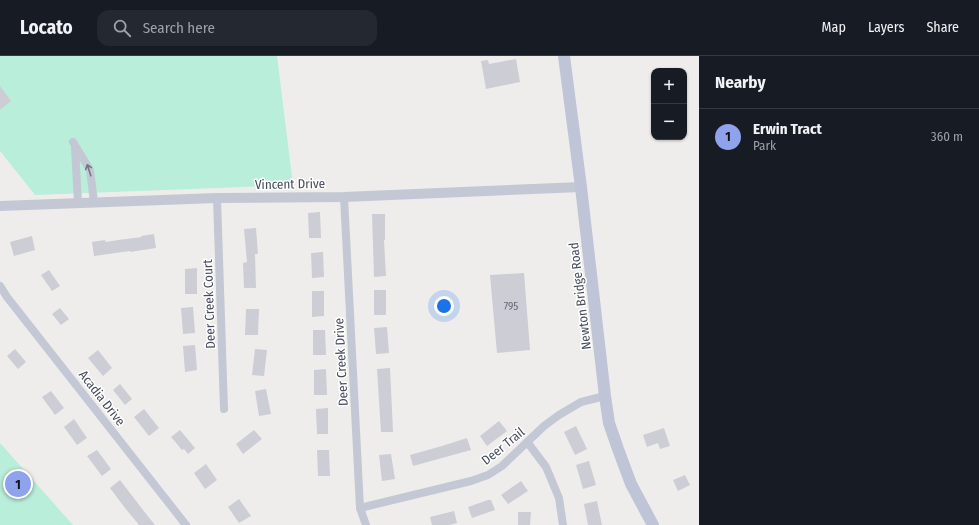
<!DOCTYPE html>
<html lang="en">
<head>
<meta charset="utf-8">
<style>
  :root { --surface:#171b24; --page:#242831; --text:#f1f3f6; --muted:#9ea1a6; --line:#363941; --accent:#8fa2ec }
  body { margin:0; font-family:"Fira Sans Condensed",sans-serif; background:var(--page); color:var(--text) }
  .controls { position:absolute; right:12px; top:12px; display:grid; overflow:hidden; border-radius:8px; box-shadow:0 1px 3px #0004 }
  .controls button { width:36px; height:36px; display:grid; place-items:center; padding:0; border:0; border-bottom:1px solid var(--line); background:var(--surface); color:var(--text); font:20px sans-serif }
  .you { position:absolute; left:444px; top:250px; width:14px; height:14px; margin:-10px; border:3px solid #fff; border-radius:50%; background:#1a73e8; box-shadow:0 0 0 6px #1a73e833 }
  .badge { display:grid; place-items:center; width:26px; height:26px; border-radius:50%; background:var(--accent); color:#111; font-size:13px; font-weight:700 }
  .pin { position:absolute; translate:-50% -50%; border:2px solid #fff; box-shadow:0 1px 4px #0006 }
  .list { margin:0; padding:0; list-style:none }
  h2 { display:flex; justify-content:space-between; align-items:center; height:52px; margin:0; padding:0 16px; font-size:17px }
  h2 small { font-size:13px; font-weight:400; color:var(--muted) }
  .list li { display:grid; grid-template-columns:26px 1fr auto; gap:12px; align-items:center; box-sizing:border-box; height:56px; padding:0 16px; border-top:1px solid var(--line) }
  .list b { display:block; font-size:15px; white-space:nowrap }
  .list p { margin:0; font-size:13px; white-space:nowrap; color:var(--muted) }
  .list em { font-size:13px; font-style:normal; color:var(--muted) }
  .icon { flex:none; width:22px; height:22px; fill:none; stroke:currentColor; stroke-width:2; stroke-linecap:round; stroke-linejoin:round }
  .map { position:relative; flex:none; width:699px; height:469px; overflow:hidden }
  header { display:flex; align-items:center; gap:24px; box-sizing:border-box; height:56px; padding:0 20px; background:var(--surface); border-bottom:1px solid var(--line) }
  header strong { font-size:19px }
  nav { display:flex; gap:22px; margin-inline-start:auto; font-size:14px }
  .search { width:280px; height:36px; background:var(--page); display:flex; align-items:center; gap:10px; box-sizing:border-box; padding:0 14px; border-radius:12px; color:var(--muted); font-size:15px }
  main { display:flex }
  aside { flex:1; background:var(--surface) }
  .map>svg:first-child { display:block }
  .park { fill:#b9eeda }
  .building { fill:#cccdd5 }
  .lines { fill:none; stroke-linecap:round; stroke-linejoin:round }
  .minor { stroke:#c3c8d4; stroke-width:8 }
  .tertiary { stroke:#c3c8d4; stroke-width:10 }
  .secondary { stroke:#bfc4d6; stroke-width:12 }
  .oneway { stroke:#717785 }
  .labels { text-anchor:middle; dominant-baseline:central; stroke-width:3; stroke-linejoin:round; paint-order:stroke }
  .number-label { font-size:11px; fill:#676c79 }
  .street-label { font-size:13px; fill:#454b5a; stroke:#fff }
</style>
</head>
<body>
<header>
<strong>Locato</strong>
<div class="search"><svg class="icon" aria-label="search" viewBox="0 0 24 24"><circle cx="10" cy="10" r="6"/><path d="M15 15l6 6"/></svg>Search here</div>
<nav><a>Map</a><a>Layers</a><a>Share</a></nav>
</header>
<main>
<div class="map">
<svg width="699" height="469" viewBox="0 0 699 469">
  <rect width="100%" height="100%" fill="#efedec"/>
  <!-- park -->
  <g class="park">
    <polygon points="0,0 277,0 293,129 35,139 0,95"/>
    <polygon points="0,387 73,469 0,469"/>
  </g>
  <!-- building -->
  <g class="building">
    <polygon points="516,3 520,26 486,33 481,5 488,4 489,8"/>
    <polygon points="0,30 11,45 0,54"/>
    <polygon points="320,156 321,182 309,182 308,157"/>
    <polygon points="372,158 385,158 385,184 384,184 386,220 374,221"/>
    <polygon points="256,172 258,198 255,198 256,232 244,232 243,207 247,206 244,173"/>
    <polygon points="154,178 156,192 130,196 130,195 94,200 92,186 105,184 106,186 118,184 142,181 141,180"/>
    <polygon points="32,180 35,194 14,200 10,186"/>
    <polygon points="323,196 324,221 312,222 311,197"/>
    <polygon points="197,212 197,238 185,238 185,213"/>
    <polygon points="49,214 60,230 52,235 41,219"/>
    <polygon points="524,217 530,294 497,297 490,219"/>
    <rect x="374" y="234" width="12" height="25"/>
    <polygon points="312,235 324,235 324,260 312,261"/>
    <polygon points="193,251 195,277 183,278 181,252"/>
    <polygon points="60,252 69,263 61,269 52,258"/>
    <polygon points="246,253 259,253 258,279 245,279"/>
    <polygon points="387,271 389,297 376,298 374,272"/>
    <polygon points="313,274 325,274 326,299 313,299"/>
    <polygon points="195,289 197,314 185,316 183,290"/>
    <polygon points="15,293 26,306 18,313 7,300"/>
    <polygon points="255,293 267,294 264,320 252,319"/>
    <polygon points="98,294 112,312 103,320 88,302"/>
    <polygon points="390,312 393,376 381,376 377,313"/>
    <polygon points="326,313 327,339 314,339 314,314"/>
    <polygon points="120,328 132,343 125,349 113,334"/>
    <polygon points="266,333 271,358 259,360 255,335"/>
    <polygon points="51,335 64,352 55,359 42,341"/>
    <polygon points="328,352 328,378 317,378 316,353"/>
    <polygon points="144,353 159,372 149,380 134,361"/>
    <polygon points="74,363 87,382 77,389 64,371"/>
    <polygon points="499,365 507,375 487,390 480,380"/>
    <polygon points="576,370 587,393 575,399 564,376"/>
    <polygon points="664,372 670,390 660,393 658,387 647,391 643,379"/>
    <polygon points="180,374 195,392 188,398 184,393 182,394 171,381"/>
    <polygon points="254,374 262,383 243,398 236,388"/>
    <polygon points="467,382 471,394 413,410 410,399 442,390"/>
    <polygon points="97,394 111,413 102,420 87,400"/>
    <polygon points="317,394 329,394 330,420 318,420"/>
    <polygon points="391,398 395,423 382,425 379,399"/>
    <polygon points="589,405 596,429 583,433 576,409"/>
    <polygon points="206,408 217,424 205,433 194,417"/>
    <polygon points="685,419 690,429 678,435 673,424"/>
    <polygon points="120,424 143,454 155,469 139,469 125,452 110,432"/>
    <polygon points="521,425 528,435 508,448 501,439"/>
    <polygon points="239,443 251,460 239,467 228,451"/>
    <polygon points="488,444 491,444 495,454 472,462 468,451"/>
    <polygon points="597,445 602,469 588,469 584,448"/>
    <polygon points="454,455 457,467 449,469 432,469 430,461"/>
    <polygon points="518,456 531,456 530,469 518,469"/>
  </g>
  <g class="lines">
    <!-- minor -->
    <g class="minor">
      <polyline points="73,86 90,114 94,146"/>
      <polyline points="75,91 78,147"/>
      <polyline points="344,141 360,452 366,469"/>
      <polyline points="217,142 224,353"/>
      <polyline points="0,230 7,241 186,469"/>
      <polyline points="528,387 546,411 559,442 563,469"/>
      <polyline points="360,452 471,425 488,419 502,410 544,370 559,359 581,346 605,340"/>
    </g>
    <!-- tertiary -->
    <polyline class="tertiary" points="0,150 217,142 344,141 581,131"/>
    <!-- secondary -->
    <polyline class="secondary" points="564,0 581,131 605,340 609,367 618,393 631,428 653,469"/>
  </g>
  <!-- one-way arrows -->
  <defs><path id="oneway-shaft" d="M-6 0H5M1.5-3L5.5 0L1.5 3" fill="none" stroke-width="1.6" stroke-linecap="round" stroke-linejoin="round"/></defs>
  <use class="oneway" href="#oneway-shaft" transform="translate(89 114) rotate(-108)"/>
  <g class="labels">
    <!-- number labels -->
    <g class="number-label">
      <text x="511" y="250">795</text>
    </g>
    <!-- street labels -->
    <g class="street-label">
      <text transform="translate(290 128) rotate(-1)">Vincent Drive</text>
      <text transform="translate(580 240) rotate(-97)">Newton Bridge Road</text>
      <text transform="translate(209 248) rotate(-92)">Deer Creek Court</text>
      <text transform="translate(341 306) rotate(-93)">Deer Creek Drive</text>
      <text transform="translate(102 342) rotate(52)">Acadia Drive</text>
      <text transform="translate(503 390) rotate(-39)">Deer Trail</text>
    </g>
  </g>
</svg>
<div class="controls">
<button>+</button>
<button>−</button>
</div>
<div class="you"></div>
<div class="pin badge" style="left:18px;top:428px">1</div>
</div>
<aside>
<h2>Nearby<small></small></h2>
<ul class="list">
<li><span class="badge">1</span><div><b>Erwin Tract</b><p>Park</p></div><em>360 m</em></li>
</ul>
</aside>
</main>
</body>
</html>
